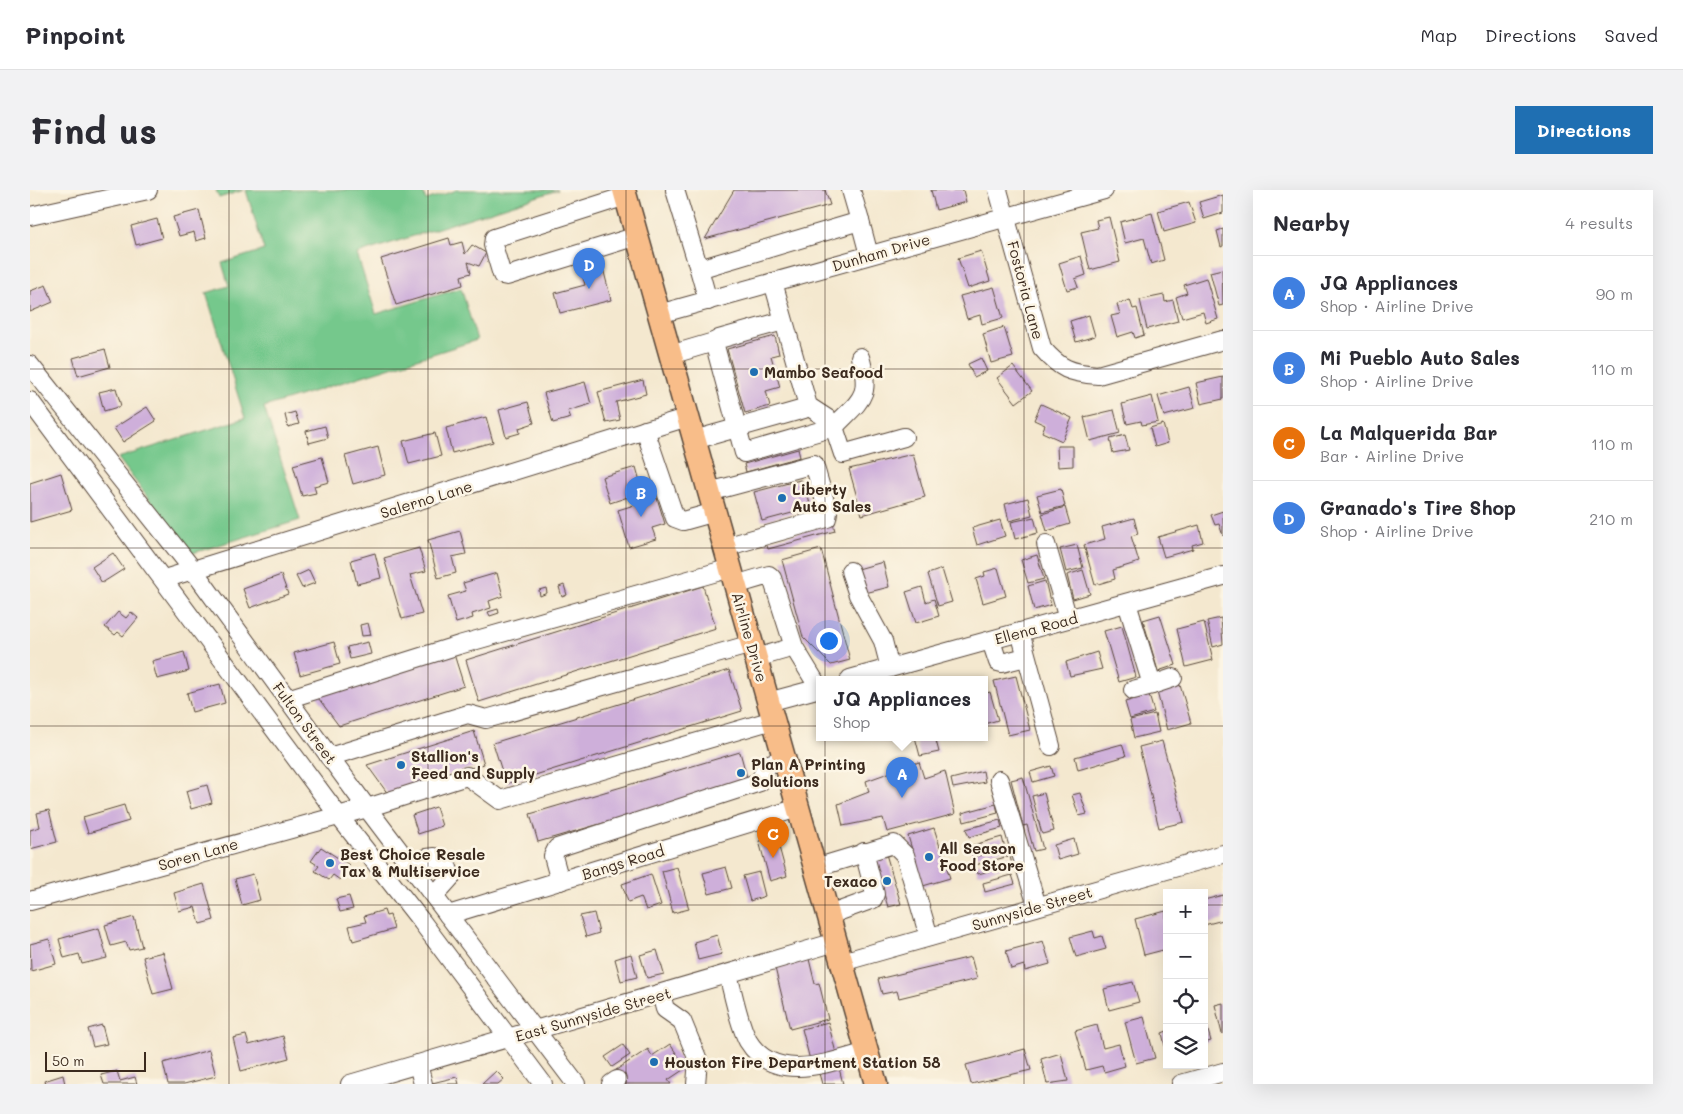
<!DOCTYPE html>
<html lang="en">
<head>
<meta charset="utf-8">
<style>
  :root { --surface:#fff; --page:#f2f2f3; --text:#2b2b33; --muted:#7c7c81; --line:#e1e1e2; --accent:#1f6fb2 }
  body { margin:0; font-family:Mali,sans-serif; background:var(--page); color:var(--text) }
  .controls { position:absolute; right:15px; bottom:15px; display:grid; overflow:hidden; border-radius:0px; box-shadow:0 5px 20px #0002 }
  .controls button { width:45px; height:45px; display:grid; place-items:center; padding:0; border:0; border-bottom:1px solid var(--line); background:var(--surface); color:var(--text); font:25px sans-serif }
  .scale { position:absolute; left:15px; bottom:12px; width:101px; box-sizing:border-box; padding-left:5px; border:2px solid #3b2a1e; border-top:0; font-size:14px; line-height:18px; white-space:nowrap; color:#3b2a1e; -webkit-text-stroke:4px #fcf5e5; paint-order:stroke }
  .you { position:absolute; left:798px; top:450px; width:18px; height:18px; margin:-12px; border:4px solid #fff; border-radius:50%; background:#1a73e8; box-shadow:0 0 0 8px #1a73e833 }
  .badge { display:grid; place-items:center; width:32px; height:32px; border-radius:50%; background:var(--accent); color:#fff; font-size:16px; font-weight:700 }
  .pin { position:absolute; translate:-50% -41px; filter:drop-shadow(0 1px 2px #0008) }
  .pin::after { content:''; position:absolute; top:26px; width:18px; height:15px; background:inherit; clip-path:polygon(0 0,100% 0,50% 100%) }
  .popup { position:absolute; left:786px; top:486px; width:172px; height:65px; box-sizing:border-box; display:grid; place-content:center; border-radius:0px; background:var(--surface); filter:drop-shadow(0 1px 4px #0005); font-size:16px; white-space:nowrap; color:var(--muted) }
  .popup b { font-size:19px; color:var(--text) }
  .popup::after { content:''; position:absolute; left:50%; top:100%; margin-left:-10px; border:10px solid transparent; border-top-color:var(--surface) }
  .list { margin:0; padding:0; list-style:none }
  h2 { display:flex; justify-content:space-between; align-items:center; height:65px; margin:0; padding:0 20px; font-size:21px }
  h2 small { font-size:16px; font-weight:400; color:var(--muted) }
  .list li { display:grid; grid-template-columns:32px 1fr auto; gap:15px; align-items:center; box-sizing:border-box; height:75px; padding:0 20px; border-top:1px solid var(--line) }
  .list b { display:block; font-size:19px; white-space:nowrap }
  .list p { margin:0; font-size:16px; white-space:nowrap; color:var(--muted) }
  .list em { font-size:16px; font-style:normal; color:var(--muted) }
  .icon { flex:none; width:28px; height:28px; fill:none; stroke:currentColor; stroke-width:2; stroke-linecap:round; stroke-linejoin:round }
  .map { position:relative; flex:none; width:1193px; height:894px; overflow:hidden; border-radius:0px }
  header { display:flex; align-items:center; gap:30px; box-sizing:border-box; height:70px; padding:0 25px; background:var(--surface); border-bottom:1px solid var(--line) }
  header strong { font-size:24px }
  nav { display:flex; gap:28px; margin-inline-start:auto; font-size:18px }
  .intro { display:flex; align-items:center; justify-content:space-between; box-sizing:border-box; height:120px; padding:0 30px }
  h1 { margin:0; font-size:35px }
  .button { padding:12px 22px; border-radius:0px; background:var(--accent); color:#fff; font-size:18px; font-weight:700 }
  main { display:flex; gap:30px; padding:0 30px }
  aside { flex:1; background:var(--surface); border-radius:0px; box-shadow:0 5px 20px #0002 }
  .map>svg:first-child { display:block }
  .green { fill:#74c88c; stroke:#587955 }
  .building { fill:#ceafda }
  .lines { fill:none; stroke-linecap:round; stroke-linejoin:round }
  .minor-casing { stroke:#574639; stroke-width:20 }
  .major-casing { stroke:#574639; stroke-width:25 }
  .minor { stroke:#fff; stroke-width:18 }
  .major { stroke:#f8bd89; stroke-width:22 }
  .grid { fill:none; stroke:#3b2a1e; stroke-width:1; stroke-opacity:0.55 }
  .poi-dot { fill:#1f6fb2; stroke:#fcf5e5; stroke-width:2 }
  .labels { text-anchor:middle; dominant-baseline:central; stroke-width:5; stroke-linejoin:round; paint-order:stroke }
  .street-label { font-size:15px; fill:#3b2a1e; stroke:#fcf5e5 }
  .poi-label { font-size:15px; font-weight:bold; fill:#3b2a1e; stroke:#fcf5e5; text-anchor:start }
</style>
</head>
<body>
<header>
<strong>Pinpoint</strong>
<nav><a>Map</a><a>Directions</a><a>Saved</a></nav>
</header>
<div class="intro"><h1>Find us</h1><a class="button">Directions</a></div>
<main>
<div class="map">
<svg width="1193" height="894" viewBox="0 0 1193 894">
  <rect width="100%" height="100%" fill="#fcf5e5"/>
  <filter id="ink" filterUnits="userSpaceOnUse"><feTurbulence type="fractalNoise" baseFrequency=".02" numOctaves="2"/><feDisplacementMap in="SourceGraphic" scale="10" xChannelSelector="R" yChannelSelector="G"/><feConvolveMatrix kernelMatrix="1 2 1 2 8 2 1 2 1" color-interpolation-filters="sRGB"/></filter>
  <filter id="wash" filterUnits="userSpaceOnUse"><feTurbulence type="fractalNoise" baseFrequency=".0096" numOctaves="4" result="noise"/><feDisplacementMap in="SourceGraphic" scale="20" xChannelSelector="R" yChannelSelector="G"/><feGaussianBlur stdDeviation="1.12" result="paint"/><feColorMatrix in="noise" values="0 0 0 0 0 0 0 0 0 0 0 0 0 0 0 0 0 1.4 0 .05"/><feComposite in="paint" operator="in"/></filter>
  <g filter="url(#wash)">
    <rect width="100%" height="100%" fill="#f4e8cf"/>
    <!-- green -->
    <g class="green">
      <polygon points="186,0 214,0 189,8"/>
      <polygon points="216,0 392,0 396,10 427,0 528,0 327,64 346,124 431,98 447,150 234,217 270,330 160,364 88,268 215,228 176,103 199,96 192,73 234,60"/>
    </g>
    <g id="blocks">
      <!-- building -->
      <g class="building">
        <polygon points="704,0 795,0 800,15 675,49"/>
        <polygon points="901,0 933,0 936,12 906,20"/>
        <polygon points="1193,5 1193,23 1174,29 1169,12"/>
        <polygon points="1159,12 1166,33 1134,42 1128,21"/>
        <polygon points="169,20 176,48 166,51 164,42 149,46 143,27"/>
        <polygon points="1122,23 1134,70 1121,74 1114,48 1095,53 1090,32"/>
        <polygon points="1079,27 1090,72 1060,80 1051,42 1068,38 1066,30"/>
        <polygon points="127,29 132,48 106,55 101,36"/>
        <polygon points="1193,39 1193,56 1191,57 1187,41"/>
        <polygon points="419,48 421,55 432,52 435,64 442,55 456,63 449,76 438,72 441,83 431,86 433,95 366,115 351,69"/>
        <polygon points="951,61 960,91 938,98 928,68"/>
        <polygon points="1051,66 1056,85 1045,89 1048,97 1037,100 1029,73"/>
        <polygon points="573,78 581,110 530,123 525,103 555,95 552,83"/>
        <polygon points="1192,79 1193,115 1189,116 1180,82"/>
        <polygon points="1176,88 1188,129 1176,133 1173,122 1152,128 1146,107 1157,103 1154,95"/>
        <polygon points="16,95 23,112 0,122 0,101"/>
        <polygon points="964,97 973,128 952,134 950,125 937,129 930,106"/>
        <polygon points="1134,105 1135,112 1143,110 1148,131 1117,139 1110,110"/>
        <polygon points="1100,110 1103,119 1107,118 1114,145 1105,148 1103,142 1087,147 1081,126 1090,124 1087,114"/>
        <polygon points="1059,125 1065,146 1046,152 1040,131"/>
        <polygon points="974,137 983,167 961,173 953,144"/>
        <polygon points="745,146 749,164 741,166 750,197 736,201 740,216 715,223 697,159"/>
        <polygon points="75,159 80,177 48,186 43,168"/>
        <polygon points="951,168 957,181 944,187 938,174"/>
        <polygon points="983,176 1002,201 986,213 967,188"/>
        <polygon points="1193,187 1193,209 1171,214 1166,193"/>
        <polygon points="613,190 616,204 586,212 590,230 576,233 568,202"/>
        <polygon points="555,192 561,214 538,221 541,228 523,233 514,203"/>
        <polygon points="1159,197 1165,218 1134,226 1128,206"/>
        <polygon points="86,198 91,216 74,221 69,202"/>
        <polygon points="1122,206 1128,232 1112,235 1111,231 1097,234 1092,214"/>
        <polygon points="498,212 504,233 489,238 490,243 476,247 469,220"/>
        <polygon points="1011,214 1042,228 1032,251 1012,242 1015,235 1004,230"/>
        <polygon points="117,217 126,231 93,252 84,238"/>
        <polygon points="1084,220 1090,243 1060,251 1054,227"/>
        <polygon points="265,222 269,234 258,237 255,225"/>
        <polygon points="456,227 463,252 422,263 416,238"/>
        <polygon points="1133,234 1138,253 1125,257 1120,238"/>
        <polygon points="295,236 298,248 279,253 276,241"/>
        <polygon points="405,243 411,266 379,274 373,251"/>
        <polygon points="1095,245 1099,260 1083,263 1080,249"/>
        <polygon points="1027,256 1043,256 1043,276 1028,277"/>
        <polygon points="348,257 355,285 323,294 315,266"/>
        <polygon points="768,259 770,267 716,282 714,274"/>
        <polygon points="883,264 895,307 832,325 819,279"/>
        <polygon points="292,267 299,292 284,296 286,303 272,306 263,275"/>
        <polygon points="606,277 613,302 580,313 572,287"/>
        <polygon points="31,283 42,320 0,332 0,293"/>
        <polygon points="770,290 774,292 780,314 777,319 732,331 724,302"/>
        <polygon points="1031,299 1035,316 1012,322 1007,305"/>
        <polygon points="627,308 635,334 622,338 626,349 599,357 588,320"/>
        <polygon points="998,308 1002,325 979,331 975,314"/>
        <polygon points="1035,317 1040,334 1017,341 1012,324"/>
        <polygon points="1193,321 1193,346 1189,334 1185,335 1181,325"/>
        <polygon points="1004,327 1008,343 985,349 981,332"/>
        <polygon points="1104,328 1108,344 1101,346 1109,372 1083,380 1085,389 1065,395 1054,355 1075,349 1072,337"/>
        <polygon points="970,330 975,346 947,355 942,338"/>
        <polygon points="803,333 805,341 738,359 736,352"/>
        <polygon points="1169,335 1173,352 1162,355 1163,359 1134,367 1128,347"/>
        <polygon points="430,341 436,364 422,367 426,383 408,388 398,350"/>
        <polygon points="1047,355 1053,378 1036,382 1030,359"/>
        <polygon points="389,358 396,381 380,385 392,424 372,429 354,368"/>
        <polygon points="791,359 820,470 801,475 773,447 752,370"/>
        <polygon points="83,363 94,379 72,393 62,377"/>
        <polygon points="345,363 351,388 327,394 321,370"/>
        <polygon points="1007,365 1014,389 998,393 991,370"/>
        <polygon points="853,372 859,397 835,403 828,379"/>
        <polygon points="968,378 976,406 953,413 946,389 955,386 954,382"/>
        <polygon points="912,379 922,412 908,416 898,384"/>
        <polygon points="279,380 285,393 272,398 266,386"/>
        <polygon points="1053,380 1060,404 1043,409 1037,385"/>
        <polygon points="467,383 473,406 459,411 461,418 442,424 443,428 426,433 418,406 436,401 433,393"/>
        <polygon points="251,385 258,404 220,418 213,399"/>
        <polygon points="1015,391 1021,415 1004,420 998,396"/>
        <polygon points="534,395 537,405 532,407 529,397"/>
        <polygon points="673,396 686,438 449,512 436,470"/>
        <polygon points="892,397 896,412 904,409 909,426 886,433 876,402"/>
        <polygon points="516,398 517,403 510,406 509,400"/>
        <polygon points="468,419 469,423 460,426 458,422"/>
        <polygon points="88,422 96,428 101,422 108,428 93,446 88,442 85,445 75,437"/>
        <polygon points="1130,425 1146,475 1128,481 1113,430"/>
        <polygon points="1191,428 1193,454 1183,457 1177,431"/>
        <polygon points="1174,432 1183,470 1156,477 1147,439"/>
        <polygon points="338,433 341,445 332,446 330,435"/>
        <polygon points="1092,436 1106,487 1089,492 1074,441"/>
        <polygon points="304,452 310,474 270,485 264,463"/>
        <polygon points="338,452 341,464 320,469 317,457"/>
        <polygon points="423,461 434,496 309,536 286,505"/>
        <polygon points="154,462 159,481 127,489 122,471"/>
        <polygon points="1067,462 1072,479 1040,486 1036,472"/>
        <polygon points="699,480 712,521 476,594 463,553"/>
        <polygon points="986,486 1000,540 978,545 964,491"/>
        <polygon points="190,494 195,513 162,522 157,503"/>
        <polygon points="1150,495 1161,533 1137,540 1127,502"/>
        <polygon points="960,502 968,530 954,534 954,504"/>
        <polygon points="1119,505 1124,522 1100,529 1095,512"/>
        <polygon points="1125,524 1129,542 1104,548 1100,530"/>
        <polygon points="444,541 454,574 358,604 337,575"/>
        <polygon points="885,547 905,547 909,562 890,566"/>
        <polygon points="1132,551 1154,632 1129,638 1109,557"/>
        <polygon points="1092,554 1096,566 1048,580 1045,567"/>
        <polygon points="710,562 718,591 508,652 500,624"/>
        <polygon points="889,572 894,588 915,581 925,624 857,642 853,628 813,636 808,614 839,602 836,591"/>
        <polygon points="1021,576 1024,586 1003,592 1000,582"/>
        <polygon points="953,581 955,592 923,598 921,589"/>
        <polygon points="993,587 1013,659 1004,661 997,635 993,636 981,590"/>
        <polygon points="177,595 182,613 161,619 156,601"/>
        <polygon points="1014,603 1024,641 1012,644 1002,606"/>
        <polygon points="1050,603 1057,624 1049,626 1042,605"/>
        <polygon points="966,614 968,623 934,632 932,623"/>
        <polygon points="94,615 99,631 58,643 53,627"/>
        <polygon points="406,617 412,636 388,644 382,625"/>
        <polygon points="19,620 27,652 0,659 0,640 10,637 7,623"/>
        <polygon points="970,630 972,638 939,647 936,639"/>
        <polygon points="904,638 920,688 893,696 878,646"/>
        <polygon points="746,646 757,686 740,691 729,651"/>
        <polygon points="972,647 975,659 943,667 940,656"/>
        <polygon points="1044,649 1048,664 1028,670 1024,655"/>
        <polygon points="291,657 319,675 310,690 303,685 299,690 285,681 289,676 281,671"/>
        <polygon points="856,664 871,714 858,717 843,668"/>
        <polygon points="980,666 982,675 948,684 945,675"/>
        <polygon points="647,677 659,719 643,723 632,681"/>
        <polygon points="696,677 702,698 679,704 673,683"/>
        <polygon points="729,682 735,706 720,711 713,686"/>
        <polygon points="223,684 230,710 212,715 205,689"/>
        <polygon points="621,684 631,715 616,720 611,707 598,712 592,694"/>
        <polygon points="982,685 985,694 955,702 953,693"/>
        <polygon points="174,694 184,730 170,734 165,717 149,721 144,703"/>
        <polygon points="1193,705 1193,730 1174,735 1174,710"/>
        <polygon points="319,706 323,719 310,722 306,709"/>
        <polygon points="354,720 356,726 360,725 364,739 323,751 319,736 336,732 334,726"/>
        <polygon points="1136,721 1137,759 1114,765 1105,729"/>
        <polygon points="564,723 569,743 556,747 550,726"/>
        <polygon points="104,727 112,757 99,760 96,752 81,756 75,735"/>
        <polygon points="69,738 77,768 52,774 49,764 34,768 29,749"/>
        <polygon points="1063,741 1065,748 1072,746 1076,759 1046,767 1040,747"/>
        <polygon points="687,745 692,764 668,770 664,752"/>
        <polygon points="19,749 26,774 1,781 0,754"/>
        <polygon points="1013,751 1020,774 995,781 994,775 981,779 976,761"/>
        <polygon points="627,760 634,784 617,788 610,765"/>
        <polygon points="133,762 143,799 123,804 113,767"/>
        <polygon points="601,764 607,787 591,791 585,769"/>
        <polygon points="941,767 947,789 869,808 867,801 852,804 848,789"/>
        <polygon points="779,769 785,794 789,793 798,829 760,839 745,778"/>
        <polygon points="1103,792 1109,812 1079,820 1074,799"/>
        <polygon points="1193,813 1193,844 1192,844 1185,815"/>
        <polygon points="1114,827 1125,868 1106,873 1095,832"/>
        <polygon points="1174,827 1181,851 1174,853"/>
        <polygon points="798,832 806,863 780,870 772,839"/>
        <polygon points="72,835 77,854 63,857 58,839"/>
        <polygon points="1067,835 1073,858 1089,854 1095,876 1074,882 1072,876 1056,880 1045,841"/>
        <polygon points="1137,841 1137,860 1136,860 1132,843"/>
        <polygon points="216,845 219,855 253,846 259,868 211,881 203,848"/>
        <polygon points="640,854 656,878 638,890 641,894 591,894 583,882 618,859 622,866"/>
        <polygon points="593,855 600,865 582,877 575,867"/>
        <polygon points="995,859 1001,880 941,894 936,875"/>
        <polygon points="179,860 186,886 154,894 138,894 133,873"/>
        <polygon points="1031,863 1038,891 1017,894 1011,869"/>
        <polygon points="808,874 813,894 792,894 788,880"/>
        <polygon points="87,881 90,891 105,887 107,894 74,894 71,885"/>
        <polygon points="466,881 474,889 468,894 452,894"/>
        <polygon points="33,885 35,894 15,894 14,891"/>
        <polygon points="427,887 429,894 402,894 402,893"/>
      </g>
    </g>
  </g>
  <g filter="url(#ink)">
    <use href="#blocks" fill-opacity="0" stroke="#574639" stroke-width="1"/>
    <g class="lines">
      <defs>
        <g id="minor">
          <polyline points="645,0 669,79"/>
          <polyline points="821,0 830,31"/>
          <path d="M968 0 1012 158C1030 179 1040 183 1068 185L1193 150"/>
          <polyline points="596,6 464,48 463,55 472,85 477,86 607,46"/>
          <polyline points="0,26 118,0"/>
          <path d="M743 92 778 216 801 231 804 237C831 209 842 207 830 167"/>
          <polyline points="678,111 669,79 830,31 839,65"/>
          <polyline points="629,124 1074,0"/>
          <polyline points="753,131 689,149 684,152 714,263 804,237 813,264 874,247"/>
          <polyline points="640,165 684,152"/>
          <polyline points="0,175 164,381 337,618 546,894"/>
          <polyline points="0,211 308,625 392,732 513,894"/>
          <polyline points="615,240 645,328 653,331 685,322"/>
          <polyline points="664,250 774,219 778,216"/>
          <polyline points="679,302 784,274 798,322 797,328 695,357"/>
          <polyline points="1016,354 1038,429"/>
          <polyline points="820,381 828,405 853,451 860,478"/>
          <polyline points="134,389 658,227"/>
          <polyline points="705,395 739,385 742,388 764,457 789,498"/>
          <polyline points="1097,413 1122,495 1103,500"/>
          <polyline points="990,442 1021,556"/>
          <polyline points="961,451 968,472 972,473 996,467"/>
          <polyline points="726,468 764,457"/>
          <polyline points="820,489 1193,386"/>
          <polyline points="1122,495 1143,488"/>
          <polyline points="257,509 429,455 701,378"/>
          <polyline points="738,512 790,498"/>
          <polyline points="299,567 438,524 456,529 722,454"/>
          <polyline points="969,590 1007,716"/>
          <polyline points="383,678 397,668 405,667 417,675 421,687 404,706"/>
          <polyline points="785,678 864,654 875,665 899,747"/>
          <polyline points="530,691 523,666 527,658 730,592 736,575 754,569"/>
          <polyline points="0,711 337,618 437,586 470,610 743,530"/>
          <polyline points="418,725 768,618"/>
          <polyline points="799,725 843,709 845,704 834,662"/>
          <polyline points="812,772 1193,664"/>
          <path d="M698 784C703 803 709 835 718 851 744 894 798 873 837 862"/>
          <polyline points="631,804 635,819 652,831 668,870 666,894"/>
          <polyline points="388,874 393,894"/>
          <polyline points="320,894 806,752"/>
          <polyline points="581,894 587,890"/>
          <polyline points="1151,894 1193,882"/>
        </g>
        <polyline id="major" points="594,0 846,894"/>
      </defs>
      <!-- minor casing -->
      <use href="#minor" class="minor-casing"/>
      <!-- major casing -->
      <use href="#major" class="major-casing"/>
      <!-- minor -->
      <use href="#minor" class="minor"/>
      <!-- major -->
      <use href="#major" class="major"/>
    </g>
  </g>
  <!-- grid -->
  <path class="grid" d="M199 0V894M398 0V894M596 0V894M795 0V894M994 0V894M0 179H1193M0 358H1193M0 536H1193M0 715H1137M1174 715H1193"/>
  <!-- markers -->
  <g class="poi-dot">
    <circle cx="724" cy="182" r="5"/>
    <circle cx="752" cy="308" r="5"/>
    <circle cx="371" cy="575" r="5"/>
    <circle cx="711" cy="583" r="5"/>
    <circle cx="899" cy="667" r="5"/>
    <circle cx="300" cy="673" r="5"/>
    <circle cx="857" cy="691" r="5"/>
    <circle cx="624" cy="872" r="5"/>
  </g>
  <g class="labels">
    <!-- street labels -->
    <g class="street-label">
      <text transform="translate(851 62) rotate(-16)">Dunham Drive</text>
      <text transform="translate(996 100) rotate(75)">Fostoria Lane</text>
      <text transform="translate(396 309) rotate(-17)">Salerno Lane</text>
      <text transform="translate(1006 438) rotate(-15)">Ellena Road</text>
      <text transform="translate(720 447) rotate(74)">Airline Drive</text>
      <text transform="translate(275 533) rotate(54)">Fulton Street</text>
      <text transform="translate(168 664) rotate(-16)">Soren Lane</text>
      <text transform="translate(593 672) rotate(-17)">Bangs Road</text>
      <text transform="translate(1002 718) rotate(-16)">Sunnyside Street</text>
      <text transform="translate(563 824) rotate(-16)">East Sunnyside Street</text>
    </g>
    <!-- poi labels -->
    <g class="poi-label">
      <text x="734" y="182">Mambo Seafood</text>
      <text x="762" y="299">Liberty<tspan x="762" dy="17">Auto Sales</tspan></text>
      <text x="381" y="566">Stallion's<tspan x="381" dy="17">Feed and Supply</tspan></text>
      <text x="721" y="574">Plan A Printing<tspan x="721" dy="17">Solutions</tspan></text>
      <text x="909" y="658">All Season<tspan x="909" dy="17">Food Store</tspan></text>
      <text x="310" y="664">Best Choice Resale<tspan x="310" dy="17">Tax &amp; Multiservice</tspan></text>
      <text x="847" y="691" text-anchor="end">Texaco</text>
      <text x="634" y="872">Houston Fire Department Station 58</text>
    </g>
  </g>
</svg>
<div class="controls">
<button>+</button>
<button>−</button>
<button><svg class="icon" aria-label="locate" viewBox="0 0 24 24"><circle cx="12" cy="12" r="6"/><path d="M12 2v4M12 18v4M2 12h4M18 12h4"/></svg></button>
<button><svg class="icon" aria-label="layers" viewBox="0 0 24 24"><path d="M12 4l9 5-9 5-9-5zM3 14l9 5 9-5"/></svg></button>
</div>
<div class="scale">50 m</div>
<div class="you"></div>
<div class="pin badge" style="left:872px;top:608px;background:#3f7fe0">A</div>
<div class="popup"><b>JQ Appliances</b>Shop</div>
<div class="pin badge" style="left:611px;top:327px;background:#3f7fe0">B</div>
<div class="pin badge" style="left:743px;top:668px;background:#e8710a">C</div>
<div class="pin badge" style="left:559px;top:99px;background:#3f7fe0">D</div>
</div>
<aside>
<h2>Nearby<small>4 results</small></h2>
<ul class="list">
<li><span class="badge" style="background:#3f7fe0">A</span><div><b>JQ Appliances</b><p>Shop · Airline Drive</p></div><em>90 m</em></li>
<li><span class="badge" style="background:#3f7fe0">B</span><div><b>Mi Pueblo Auto Sales</b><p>Shop · Airline Drive</p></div><em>110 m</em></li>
<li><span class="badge" style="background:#e8710a">C</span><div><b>La Malquerida Bar</b><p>Bar · Airline Drive</p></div><em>110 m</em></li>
<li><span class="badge" style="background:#3f7fe0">D</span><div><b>Granado's Tire Shop</b><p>Shop · Airline Drive</p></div><em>210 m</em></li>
</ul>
</aside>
</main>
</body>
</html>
